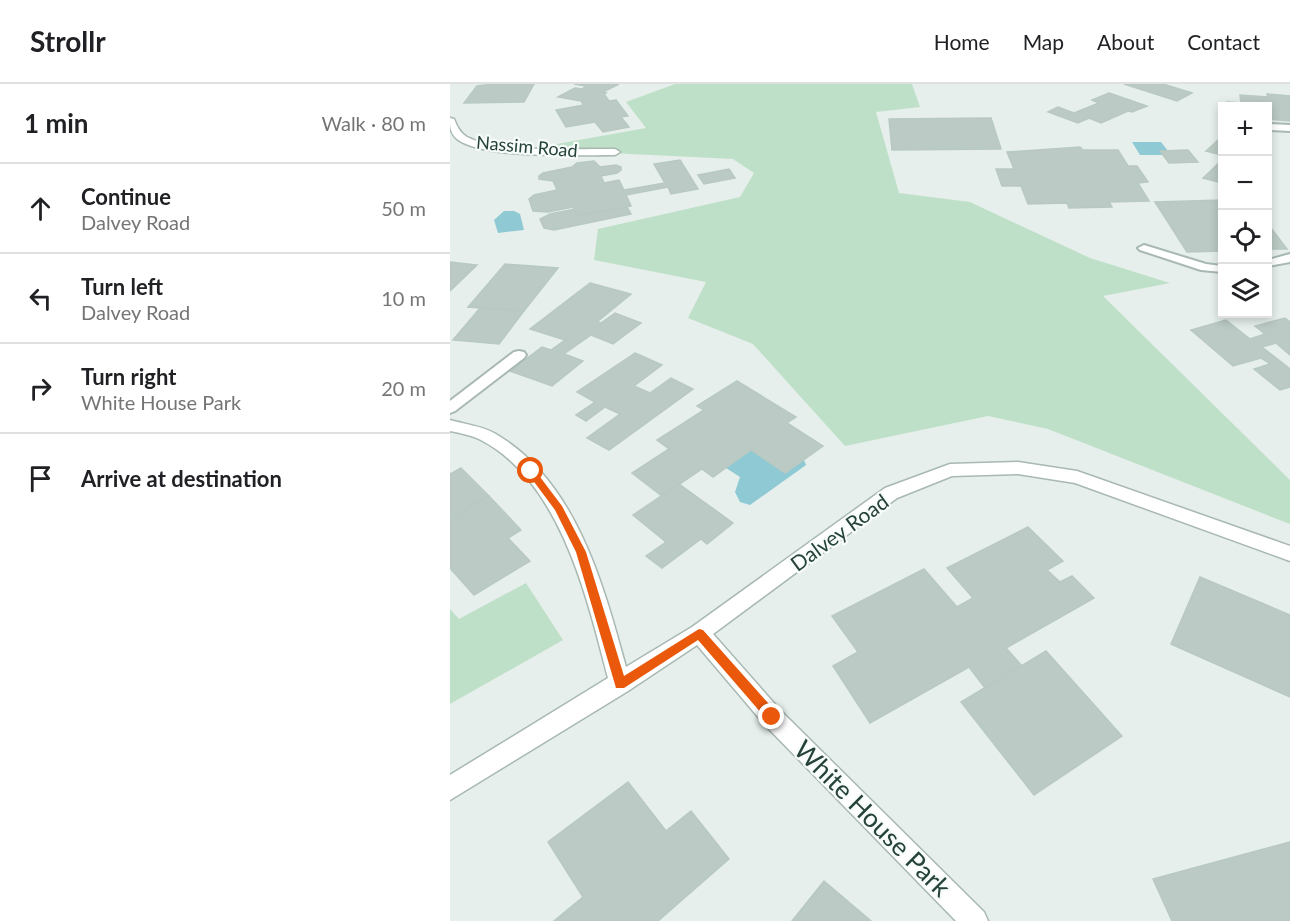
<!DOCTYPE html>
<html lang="en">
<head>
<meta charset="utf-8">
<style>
  :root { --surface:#fff; --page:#f6f6f6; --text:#202124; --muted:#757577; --line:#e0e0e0 }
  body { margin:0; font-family:Lato,sans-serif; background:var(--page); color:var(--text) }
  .controls { position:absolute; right:18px; top:18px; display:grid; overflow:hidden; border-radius:0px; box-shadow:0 3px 9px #0003 }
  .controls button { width:54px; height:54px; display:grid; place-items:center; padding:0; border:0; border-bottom:2px solid var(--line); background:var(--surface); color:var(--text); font:30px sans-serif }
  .stop { position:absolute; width:18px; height:18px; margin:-14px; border:4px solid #ea580c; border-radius:50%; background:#fff }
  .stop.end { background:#ea580c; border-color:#fff; box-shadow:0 2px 6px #0008 }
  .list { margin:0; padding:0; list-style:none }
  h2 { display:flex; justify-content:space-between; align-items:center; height:78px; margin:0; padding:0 24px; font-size:26px }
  h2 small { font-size:20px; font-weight:400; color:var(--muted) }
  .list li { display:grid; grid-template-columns:39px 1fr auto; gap:18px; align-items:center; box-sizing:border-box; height:90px; padding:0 24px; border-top:2px solid var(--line) }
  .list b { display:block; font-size:22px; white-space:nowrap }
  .list p { margin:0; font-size:20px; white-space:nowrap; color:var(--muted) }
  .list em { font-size:20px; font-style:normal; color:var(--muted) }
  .icon { flex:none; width:33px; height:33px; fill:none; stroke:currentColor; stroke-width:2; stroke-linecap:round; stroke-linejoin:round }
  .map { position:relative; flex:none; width:840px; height:837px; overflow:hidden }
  header { display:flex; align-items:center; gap:36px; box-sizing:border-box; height:84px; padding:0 30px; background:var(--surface); border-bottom:2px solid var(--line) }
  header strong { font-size:28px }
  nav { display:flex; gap:33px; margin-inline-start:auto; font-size:21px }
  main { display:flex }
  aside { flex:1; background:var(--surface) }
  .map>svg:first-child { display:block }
  .green { fill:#bfe0c8 }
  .water { fill:#8ec9d4 }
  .building { fill:#bbcac4; stroke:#b8c9c2; stroke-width:1.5 }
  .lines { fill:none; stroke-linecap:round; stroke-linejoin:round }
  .lane-casing { stroke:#a8b8b2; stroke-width:4 }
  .street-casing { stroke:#a8b8b2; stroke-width:3 }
  .lane { fill:#fff; fill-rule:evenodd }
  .street { fill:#fff; fill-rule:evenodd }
  .route { fill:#ea580c }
  .labels { text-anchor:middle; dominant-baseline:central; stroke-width:4.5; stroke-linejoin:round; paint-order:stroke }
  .far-street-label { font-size:18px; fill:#24423a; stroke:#f7fbf9 }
  .street-label { font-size:21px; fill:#24423a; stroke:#f7fbf9 }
  .near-street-label { font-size:26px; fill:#24423a; stroke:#f7fbf9 }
</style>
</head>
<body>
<header>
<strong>Strollr</strong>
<nav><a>Home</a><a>Map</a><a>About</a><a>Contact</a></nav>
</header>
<main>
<aside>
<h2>1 min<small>Walk · 80 m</small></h2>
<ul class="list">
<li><svg class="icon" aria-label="ahead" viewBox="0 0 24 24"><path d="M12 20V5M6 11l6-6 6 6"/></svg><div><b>Continue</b><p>Dalvey Road</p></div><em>50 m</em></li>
<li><svg class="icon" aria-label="left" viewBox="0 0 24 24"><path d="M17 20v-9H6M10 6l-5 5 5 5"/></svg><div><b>Turn left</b><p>Dalvey Road</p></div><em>10 m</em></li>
<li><svg class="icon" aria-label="right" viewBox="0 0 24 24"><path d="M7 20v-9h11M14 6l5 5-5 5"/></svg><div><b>Turn right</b><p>White House Park</p></div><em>20 m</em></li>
<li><svg class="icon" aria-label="arrive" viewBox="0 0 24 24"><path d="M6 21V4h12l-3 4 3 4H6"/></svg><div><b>Arrive at destination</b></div></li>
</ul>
</aside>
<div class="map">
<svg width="840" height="837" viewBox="0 0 840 837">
  <rect width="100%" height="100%" fill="#e6efeb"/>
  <!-- green -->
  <g class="green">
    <polygon points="225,0 462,0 470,23 426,28 449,109 520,118 640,174 720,199 653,212 840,396 840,440 598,345 538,332 395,362 303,260 238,234 256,198 144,176 148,145 290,113 304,89 283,75 79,65 196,44 176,18"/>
    <polygon points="76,499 113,556 0,620 0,525 9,535"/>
  </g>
  <!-- water -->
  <g class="water">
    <polygon points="682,58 711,58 718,67 711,67 713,71 690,71"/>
    <polygon points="54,127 64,127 70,130 74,146 48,149 44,136"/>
    <polygon points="301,366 335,389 354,376 356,381 300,421 290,418 285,408 290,393 276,384"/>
  </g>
  <!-- building -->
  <g class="building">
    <polygon points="44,0 84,0 74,18 14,19 27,2"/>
    <polygon points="124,0 169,0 153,8 156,9 154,10 159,17 166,16 178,32 171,33 179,43 153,48 145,38 116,43 106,26 134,21 131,17 108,13 125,4 132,5 136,2"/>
    <polygon points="674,0 713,0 742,9 727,17"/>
    <polygon points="659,9 697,22 682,28 678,27 651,39 639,34 628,39 598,28 608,23 624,29 649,19 642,16"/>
    <polygon points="817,10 840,12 840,37 818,35 818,22 777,22 777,18 791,19 790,11 818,13"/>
    <polygon points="541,34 551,65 442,66 439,35"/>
    <polygon points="769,55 772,56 772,71 756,67"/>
    <polygon points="630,63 633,66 668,66 678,82 687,82 698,98 688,99 699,117 659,118 662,123 619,124 617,119 578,120 571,102 552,102 546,85 564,85 557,68"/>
    <polygon points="738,66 748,78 719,79 710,67"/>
    <polygon points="230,76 248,105 221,110 218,103 176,111 181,122 127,132 123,123 98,128 83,127 79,115 84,111 107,106 103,97 89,95 89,92 93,89 122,83 127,79 144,77 150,83 166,81 171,83 171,86 167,89 151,92 154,99 169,96 174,106 215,99 204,80"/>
    <polygon points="772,76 772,99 753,94"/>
    <polygon points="279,85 285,94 254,100 248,91"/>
    <polygon points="772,116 772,167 737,168 705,118"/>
    <polygon points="177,123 181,130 104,146 94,144 90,135 100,130 125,125 127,132"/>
    <polygon points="818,140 837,165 818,165"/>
    <polygon points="0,178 27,181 0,207"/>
    <polygon points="55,180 108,184 74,227 18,223"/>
    <polygon points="140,199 181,210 147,238 151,239 165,229 191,239 163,260 141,251 114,270 133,277 102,302 60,287 92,263 101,266 115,256 80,245"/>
    <polygon points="30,224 74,227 49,260 3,256"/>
    <polygon points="835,234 840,238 840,271 826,259 812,263 840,285 840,303 830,306 804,285 820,280 811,274 783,282 741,246 776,236 800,255 815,250 805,242"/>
    <polygon points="185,269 212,281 184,302 200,309 221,294 243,305 159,366 137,354 170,330 155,323 136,337 126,331 145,318 127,308"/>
    <polygon points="287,297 346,333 337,339 373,362 335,389 301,366 263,393 252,385 212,412 182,389 219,365 207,356 254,326 247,322"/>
    <polygon points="11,384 39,412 0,434 0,390"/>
    <polygon points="229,400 283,439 257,460 251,455 212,484 196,472 216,458 183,431"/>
    <polygon points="39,412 71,446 58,454 80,477 24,511 0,484 0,434"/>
    <polygon points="578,443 613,477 597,486 610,498 622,492 644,514 556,564 572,582 535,604 519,583 420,639 383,582 408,568 382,532 474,485 507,523 523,514 497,484"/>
    <polygon points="750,493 840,531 840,613 721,560"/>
    <polygon points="596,567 672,652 584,711 511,618"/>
    <polygon points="178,698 216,747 241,727 279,775 208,837 104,837 133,813 98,758"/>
    <polygon points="840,758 840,837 722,837 703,795"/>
    <polygon points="374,797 421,837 342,837"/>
  </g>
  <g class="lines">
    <defs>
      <g id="lane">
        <polygon points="818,40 840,41 840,47 818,46"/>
        <polygon points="694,161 756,180 772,182 772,188 751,186 690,166 688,164"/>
        <polygon points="840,170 840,178 818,182 818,176"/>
        <polygon points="69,267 74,268 76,271 74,274 5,327 0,329 0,317 64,268"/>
      </g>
      <g id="street">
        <path d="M0 34 4 35C7 42 10 49 17 53 51 70 126 64 165 65L170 68 165 71C131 71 32 75 7 55 0 49 0 43 0 34Z"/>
        <path d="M0 336C14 340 31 342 44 349 125 395 153 499 176 583L242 543 435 404 500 380 568 378 627 387 840 462V477L625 399 568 390 502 392 447 414 263 550 330 626 534 828 538 837H506L314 640 247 561 178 607 0 716V691L158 594C137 514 111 398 31 356 21 351 10 349 0 347Z"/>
      </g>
    </defs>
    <!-- lane casing -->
    <use href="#lane" class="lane-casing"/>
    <!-- street casing -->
    <use href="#street" class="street-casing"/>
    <!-- lane -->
    <use href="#lane" class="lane"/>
    <!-- street -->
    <use href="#street" class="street"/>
  </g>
  <!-- route -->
  <polygon class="route" points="81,384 84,385 112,422 136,468 174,592 249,545 253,546 327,629 327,637 318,637 248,556 174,604 166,604 126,468 105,426 76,387"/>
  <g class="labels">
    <!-- far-street labels -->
    <g class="far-street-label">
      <text transform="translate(77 62) rotate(5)">Nassim Road</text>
    </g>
    <!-- street labels -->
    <g class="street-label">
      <text transform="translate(389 448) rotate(-36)">Dalvey Road</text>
    </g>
    <!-- near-street labels -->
    <g class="near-street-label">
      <text transform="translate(423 734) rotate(45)">White House Park</text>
    </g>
  </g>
</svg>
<div class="controls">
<button>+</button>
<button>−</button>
<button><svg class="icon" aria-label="locate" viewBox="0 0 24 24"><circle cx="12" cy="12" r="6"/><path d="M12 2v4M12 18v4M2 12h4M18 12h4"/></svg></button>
<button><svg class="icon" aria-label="layers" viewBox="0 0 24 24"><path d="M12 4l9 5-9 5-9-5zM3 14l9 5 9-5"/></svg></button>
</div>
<div class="stop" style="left:81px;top:387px"></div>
<div class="stop end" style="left:322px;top:633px"></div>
</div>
</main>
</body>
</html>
